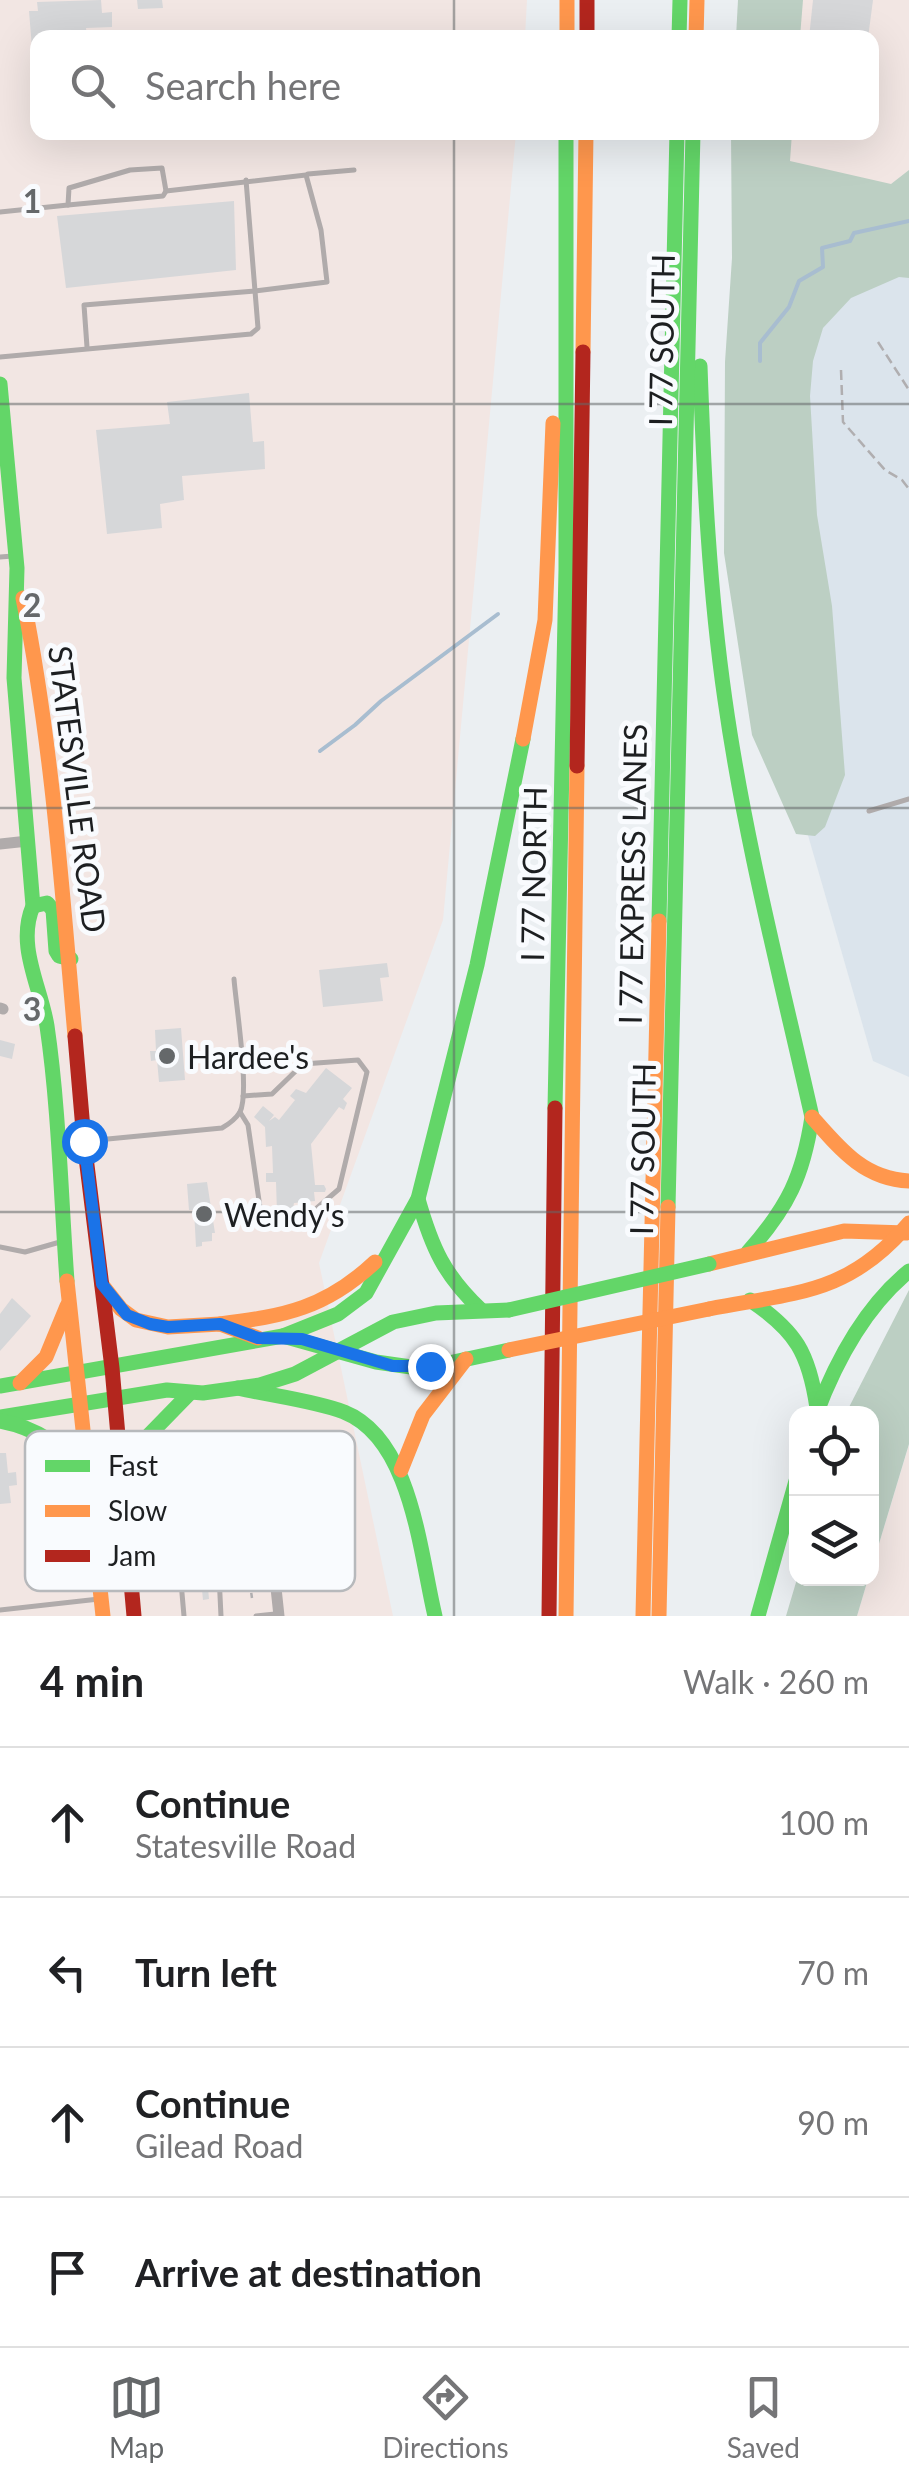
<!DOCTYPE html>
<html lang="en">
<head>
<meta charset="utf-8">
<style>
  :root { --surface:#fff; --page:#f2f2f2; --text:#202124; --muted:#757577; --line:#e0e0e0; --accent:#65686a }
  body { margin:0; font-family:Lato,sans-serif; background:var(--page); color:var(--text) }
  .controls { position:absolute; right:30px; bottom:30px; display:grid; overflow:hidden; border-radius:20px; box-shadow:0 10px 40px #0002 }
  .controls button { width:90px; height:90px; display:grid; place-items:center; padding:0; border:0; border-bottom:2px solid var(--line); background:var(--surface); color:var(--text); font:50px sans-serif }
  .stop { position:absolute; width:30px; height:30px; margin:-22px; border:8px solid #1a73e8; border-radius:50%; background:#fff }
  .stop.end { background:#1a73e8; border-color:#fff; box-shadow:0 2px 10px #0008 }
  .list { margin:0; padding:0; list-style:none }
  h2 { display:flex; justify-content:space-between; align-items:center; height:130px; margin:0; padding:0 40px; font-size:42px }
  h2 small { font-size:32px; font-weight:400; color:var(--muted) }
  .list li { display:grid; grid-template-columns:65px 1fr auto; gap:30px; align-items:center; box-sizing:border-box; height:150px; padding:0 40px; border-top:2px solid var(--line) }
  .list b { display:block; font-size:38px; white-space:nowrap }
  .list p { margin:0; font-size:32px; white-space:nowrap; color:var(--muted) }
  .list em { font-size:32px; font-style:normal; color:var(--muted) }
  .icon { flex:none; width:55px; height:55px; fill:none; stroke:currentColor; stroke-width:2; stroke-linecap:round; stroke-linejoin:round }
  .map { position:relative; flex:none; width:909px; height:1616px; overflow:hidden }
  .search { position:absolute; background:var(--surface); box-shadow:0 10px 40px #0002; left:30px; right:30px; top:30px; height:110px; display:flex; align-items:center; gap:25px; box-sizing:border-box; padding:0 35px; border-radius:20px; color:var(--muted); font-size:38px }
  .sheet { height:730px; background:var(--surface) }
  nav { display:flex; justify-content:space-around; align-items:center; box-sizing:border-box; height:140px; border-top:2px solid var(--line); background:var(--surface); font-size:28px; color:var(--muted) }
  nav a { display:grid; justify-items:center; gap:5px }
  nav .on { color:var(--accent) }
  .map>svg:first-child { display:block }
  .commercial { fill:#f2e6e3 }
  .built { fill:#dbe4ec }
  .forest { fill:#bccfc3 }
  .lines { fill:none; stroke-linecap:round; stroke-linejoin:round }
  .stream { stroke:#a8bdd0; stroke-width:4 }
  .building { fill:#d6d7d9 }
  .path { stroke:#b0aeb0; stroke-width:2.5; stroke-dasharray:10 5; stroke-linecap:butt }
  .lane { stroke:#b0abab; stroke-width:5 }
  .street { stroke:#b0abab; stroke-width:11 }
  .fast { stroke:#63d668; stroke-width:15 }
  .slow { stroke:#ff974d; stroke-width:15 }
  .jam { stroke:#b3261e; stroke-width:15 }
  .fast-bridge { stroke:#63d668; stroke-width:15 }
  .slow-bridge { stroke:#ff974d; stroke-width:15 }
  .route { stroke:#1a73e8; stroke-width:12 }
  .grid { fill:none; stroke:#65686a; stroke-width:2.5; stroke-opacity:0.55 }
  .poi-dot { fill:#65686a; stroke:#f9fbfe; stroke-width:4 }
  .labels { text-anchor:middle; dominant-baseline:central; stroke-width:10; stroke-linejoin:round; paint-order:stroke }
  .street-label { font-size:32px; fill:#1d1f21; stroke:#f9fbfe }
  .poi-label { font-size:32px; fill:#1d1f21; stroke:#f9fbfe; text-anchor:start }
  .key { fill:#f9fbfe; stroke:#b7b9bc; stroke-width:2.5 }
  .key-label { font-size:28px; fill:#1d1f21 }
  .grid-label { font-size:32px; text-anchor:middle; font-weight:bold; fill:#65686a; stroke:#f9fbfe; stroke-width:10; stroke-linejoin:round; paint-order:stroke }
</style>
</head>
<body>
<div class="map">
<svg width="909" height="1616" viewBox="0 0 909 1616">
  <rect width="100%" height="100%" fill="#ebeff2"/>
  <!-- commercial -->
  <g class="commercial">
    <polygon points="0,0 527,0 525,37 38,38 38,132 516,133 443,920 319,1263 393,1616 0,1616"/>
    <polygon points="783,0 909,0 909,199 801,275 781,133 872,132 872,38 783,37"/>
    <polygon points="909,1445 909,1616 857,1616 868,1579 872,1578 872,1567"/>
  </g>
  <!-- built -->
  <polygon class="built" points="909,199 909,1077 873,1061 799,804 801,275"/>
  <!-- forest -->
  <g class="forest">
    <polygon points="738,0 803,0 800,37 736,37"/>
    <polygon points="731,133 792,133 790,161 891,184 909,170 909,278 899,277 851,298 823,328 813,361 810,396 817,515 832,606 845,775 825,827 815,836 796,834 752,735 724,553 725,362 732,258"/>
    <polygon points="909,1290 909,1444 872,1567 872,1414 846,1413"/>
    <polygon points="797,1579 797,1578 868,1579 857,1616 786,1616"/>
  </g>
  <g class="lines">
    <!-- stream -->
    <g class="stream">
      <polyline points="760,361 760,343 789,307 799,281 823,267 822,248 850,241 854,233 909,221"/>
      <polyline points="320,751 355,725 381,701 498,614"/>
    </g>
  </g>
  <!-- building -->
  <g class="building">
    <polygon points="101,0 102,13 112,12 112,27 86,28 87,38 38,38 38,48 32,48 29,11 38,11 37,2"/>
    <polygon points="137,0 162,0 163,8 138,9"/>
    <polygon points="813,0 873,0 868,38 809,38"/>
    <polygon points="234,201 236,270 66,288 57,216"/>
    <polygon points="249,393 253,442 264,441 265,469 182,476 184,500 160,504 162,528 107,534 96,430 170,424 167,402"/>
    <polygon points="387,963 389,977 380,978 383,1001 323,1007 319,970"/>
    <polygon points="181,1028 185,1080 159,1082 157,1060 151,1061 150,1051 156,1051 155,1030"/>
    <polygon points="0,1040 15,1044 12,1059 0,1056"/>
    <polygon points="326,1068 352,1088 343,1099 347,1103 344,1110 339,1107 311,1144 315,1185 324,1185 326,1189 325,1192 314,1192 315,1201 294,1203 293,1208 277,1213 276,1182 266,1182 266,1173 273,1173 272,1146 266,1147 265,1127 254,1117 263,1106 274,1115 269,1121 275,1117 279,1120 295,1100 290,1096 296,1089 306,1093"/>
    <polygon points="207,1182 215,1233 212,1233 212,1241 202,1242 202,1246 196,1247 194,1210 189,1210 187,1184"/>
    <polygon points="12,1298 31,1316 0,1351 0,1314"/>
    <polygon points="0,1453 6,1453 8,1473 16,1472 17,1485 9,1486 11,1503 0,1504"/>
    <polygon points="235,1556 237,1573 207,1576 209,1599 203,1600 199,1559"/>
  </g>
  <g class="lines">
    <!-- path -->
    <g class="path">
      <polyline points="878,342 909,390"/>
      <polyline points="841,370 843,422 885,470 902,480 909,489"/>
      <polyline points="244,1524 246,1543"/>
      <polyline points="249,1578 252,1598"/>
    </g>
    <!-- lane -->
    <g class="lane">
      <polyline points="308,174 354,170"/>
      <polyline points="68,205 163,196 166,191"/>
      <polyline points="0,212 68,205 69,188 130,170 162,168 166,191 306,175 321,230 327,282 255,291 258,328 251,334 0,357"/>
      <polyline points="87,347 84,305 255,291 246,180"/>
      <polyline points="0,557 13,556"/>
      <polyline points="869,811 909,799"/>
      <polyline points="240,1112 248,1125 262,1221 303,1220 339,1189 367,1072 358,1060 303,1064 272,1094 243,1096"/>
      <path d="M87 1141 222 1128C229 1124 235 1120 240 1112 250 1093 236 1005 234 979"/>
      <polyline points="0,1247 25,1252 60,1242"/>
      <polyline points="216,1545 217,1558"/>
      <polyline points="178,1548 184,1616"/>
      <polyline points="219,1575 221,1616"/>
      <polyline points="0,1610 99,1599"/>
      <polyline points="256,1616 275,1614"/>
    </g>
    <!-- street -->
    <g class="street">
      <polyline points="0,844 28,841"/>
      <polyline points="0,1008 3,1009"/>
      <polyline points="271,1541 279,1616"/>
    </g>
    <!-- fast -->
    <g class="fast">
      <polyline points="679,38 680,0"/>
      <path d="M700 366C704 478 709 589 725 700 745 841 781 979 812 1117 803 1176 788 1207 748 1252"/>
      <path d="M0 384 17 568 14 678 33 906C16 946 41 987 47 1026 59 1108 61 1199 67 1281"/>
      <polyline points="33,906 47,903 53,910 56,951 59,956 71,959"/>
      <polyline points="659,921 677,132"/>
      <polyline points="555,1108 566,569 566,132"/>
      <path d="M418 1199C432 1248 444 1275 481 1310"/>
      <polyline points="668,1207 693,132"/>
      <path d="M750 1300C796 1331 809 1353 817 1408"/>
      <polyline points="283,1336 338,1314 366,1293 418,1199 477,965 523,739"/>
      <polyline points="0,1386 283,1336 376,1362 411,1367 430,1367 509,1350"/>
      <path d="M238 1388C272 1396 311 1400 344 1412 412 1439 420 1554 435 1616"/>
      <path d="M816 1414C836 1361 865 1307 909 1271"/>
      <polyline points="0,1417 167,1390 203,1393 260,1385 295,1374 393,1322 436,1313 509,1310"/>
      <path d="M0 1421C38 1428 62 1447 89 1473"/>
      <polyline points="127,1490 148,1436 189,1394"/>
      <polyline points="758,1616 796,1481"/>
    </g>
    <!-- slow -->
    <g class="slow">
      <polyline points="567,0 567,38"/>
      <polyline points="696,38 697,0"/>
      <polyline points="583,352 586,132"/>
      <path d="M23 598C52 743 62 890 75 1036"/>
      <polyline points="523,739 545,620 553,423"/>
      <path d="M812 1117C840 1149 864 1179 909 1181"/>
      <polyline points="709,1264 844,1231 906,1233"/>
      <polyline points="67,1281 103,1616"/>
      <polyline points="102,1285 121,1309 136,1320 168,1327 220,1324 258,1338"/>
      <path d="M709 1309C796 1292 848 1295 909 1223"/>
      <path d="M220 1324C285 1316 326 1308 375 1262"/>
      <polyline points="20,1383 46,1357 67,1306"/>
      <polyline points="401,1470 423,1415 466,1359"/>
      <polyline points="566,1616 577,766"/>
      <polyline points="643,1616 659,921"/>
      <polyline points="659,1616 668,1207"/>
    </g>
    <!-- jam -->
    <g class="jam">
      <polyline points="587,0 587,38"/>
      <polyline points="577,766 583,352"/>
      <polyline points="75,1036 84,1141 112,1368 134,1616"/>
      <polyline points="549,1616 555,1108"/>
    </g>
    <!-- fast-bridge -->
    <polyline class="fast-bridge" points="509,1310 709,1264"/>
    <!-- slow-bridge -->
    <polyline class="slow-bridge" points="509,1350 709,1309"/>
  </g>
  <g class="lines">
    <!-- route -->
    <polyline class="route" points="84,1141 102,1284 127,1315 150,1324 168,1327 220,1324 258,1338 302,1339 393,1366 430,1366"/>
  </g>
  <!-- grid -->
  <path class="grid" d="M454 0V38M454 132V1616M0 404H909M0 808H909M0 1212H909"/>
  <!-- markers -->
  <g class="poi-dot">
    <circle cx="167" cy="1056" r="10"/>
    <circle cx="204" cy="1214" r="10"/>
  </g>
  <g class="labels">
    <!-- street labels -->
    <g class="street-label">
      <text transform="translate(661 340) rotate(-89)">I 77 SOUTH</text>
      <text transform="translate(78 789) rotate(83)">STATESVILLE ROAD</text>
      <text transform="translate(533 874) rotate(-89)">I 77 NORTH</text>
      <text transform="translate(632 874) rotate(-89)">I 77 EXPRESS LANES</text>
      <text transform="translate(642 1149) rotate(-89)">I 77 SOUTH</text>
    </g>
    <!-- poi labels -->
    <g class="poi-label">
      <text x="187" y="1056">Hardee's</text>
      <text x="224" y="1214">Wendy's</text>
    </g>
  </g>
  <!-- legend -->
  <rect x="25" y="1431" width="330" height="160" rx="15" class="key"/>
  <rect x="45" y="1460" width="45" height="12" fill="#63d668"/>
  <rect x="45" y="1505" width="45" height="12" fill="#ff974d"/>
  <rect x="45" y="1550" width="45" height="12" fill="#b3261e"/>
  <g class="key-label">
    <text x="108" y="1476">Fast</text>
    <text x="108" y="1521">Slow</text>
    <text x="108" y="1566">Jam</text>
  </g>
  <g class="grid-label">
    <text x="32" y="213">1</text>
    <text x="32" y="617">2</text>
    <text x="32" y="1021">3</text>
  </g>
</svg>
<div class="controls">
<button><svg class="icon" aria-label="locate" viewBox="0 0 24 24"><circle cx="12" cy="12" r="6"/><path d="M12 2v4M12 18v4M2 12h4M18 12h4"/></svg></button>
<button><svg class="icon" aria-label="layers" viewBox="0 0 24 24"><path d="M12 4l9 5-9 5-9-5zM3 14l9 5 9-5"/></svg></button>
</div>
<div class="stop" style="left:84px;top:1141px"></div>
<div class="stop end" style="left:430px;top:1366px"></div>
<div class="search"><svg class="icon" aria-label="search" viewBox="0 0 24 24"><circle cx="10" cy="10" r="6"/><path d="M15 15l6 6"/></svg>Search here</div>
</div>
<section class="sheet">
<h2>4 min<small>Walk · 260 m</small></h2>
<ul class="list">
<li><svg class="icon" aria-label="ahead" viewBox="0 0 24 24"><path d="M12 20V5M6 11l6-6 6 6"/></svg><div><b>Continue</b><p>Statesville Road</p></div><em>100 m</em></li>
<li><svg class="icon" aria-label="left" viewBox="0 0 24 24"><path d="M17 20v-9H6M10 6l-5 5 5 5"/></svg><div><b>Turn left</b></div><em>70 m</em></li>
<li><svg class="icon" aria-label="ahead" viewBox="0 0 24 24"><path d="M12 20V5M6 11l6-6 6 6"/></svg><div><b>Continue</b><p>Gilead Road</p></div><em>90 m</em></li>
<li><svg class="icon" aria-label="arrive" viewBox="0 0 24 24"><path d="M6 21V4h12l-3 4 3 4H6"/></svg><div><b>Arrive at destination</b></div></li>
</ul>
</section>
<nav>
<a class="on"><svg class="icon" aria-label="map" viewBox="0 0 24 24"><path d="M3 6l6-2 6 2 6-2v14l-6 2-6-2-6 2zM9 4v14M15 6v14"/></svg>Map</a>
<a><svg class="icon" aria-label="directions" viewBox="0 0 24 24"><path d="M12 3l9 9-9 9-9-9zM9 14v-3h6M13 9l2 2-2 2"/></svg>Directions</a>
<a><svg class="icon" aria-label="saved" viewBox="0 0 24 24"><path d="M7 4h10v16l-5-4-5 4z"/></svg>Saved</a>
</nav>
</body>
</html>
